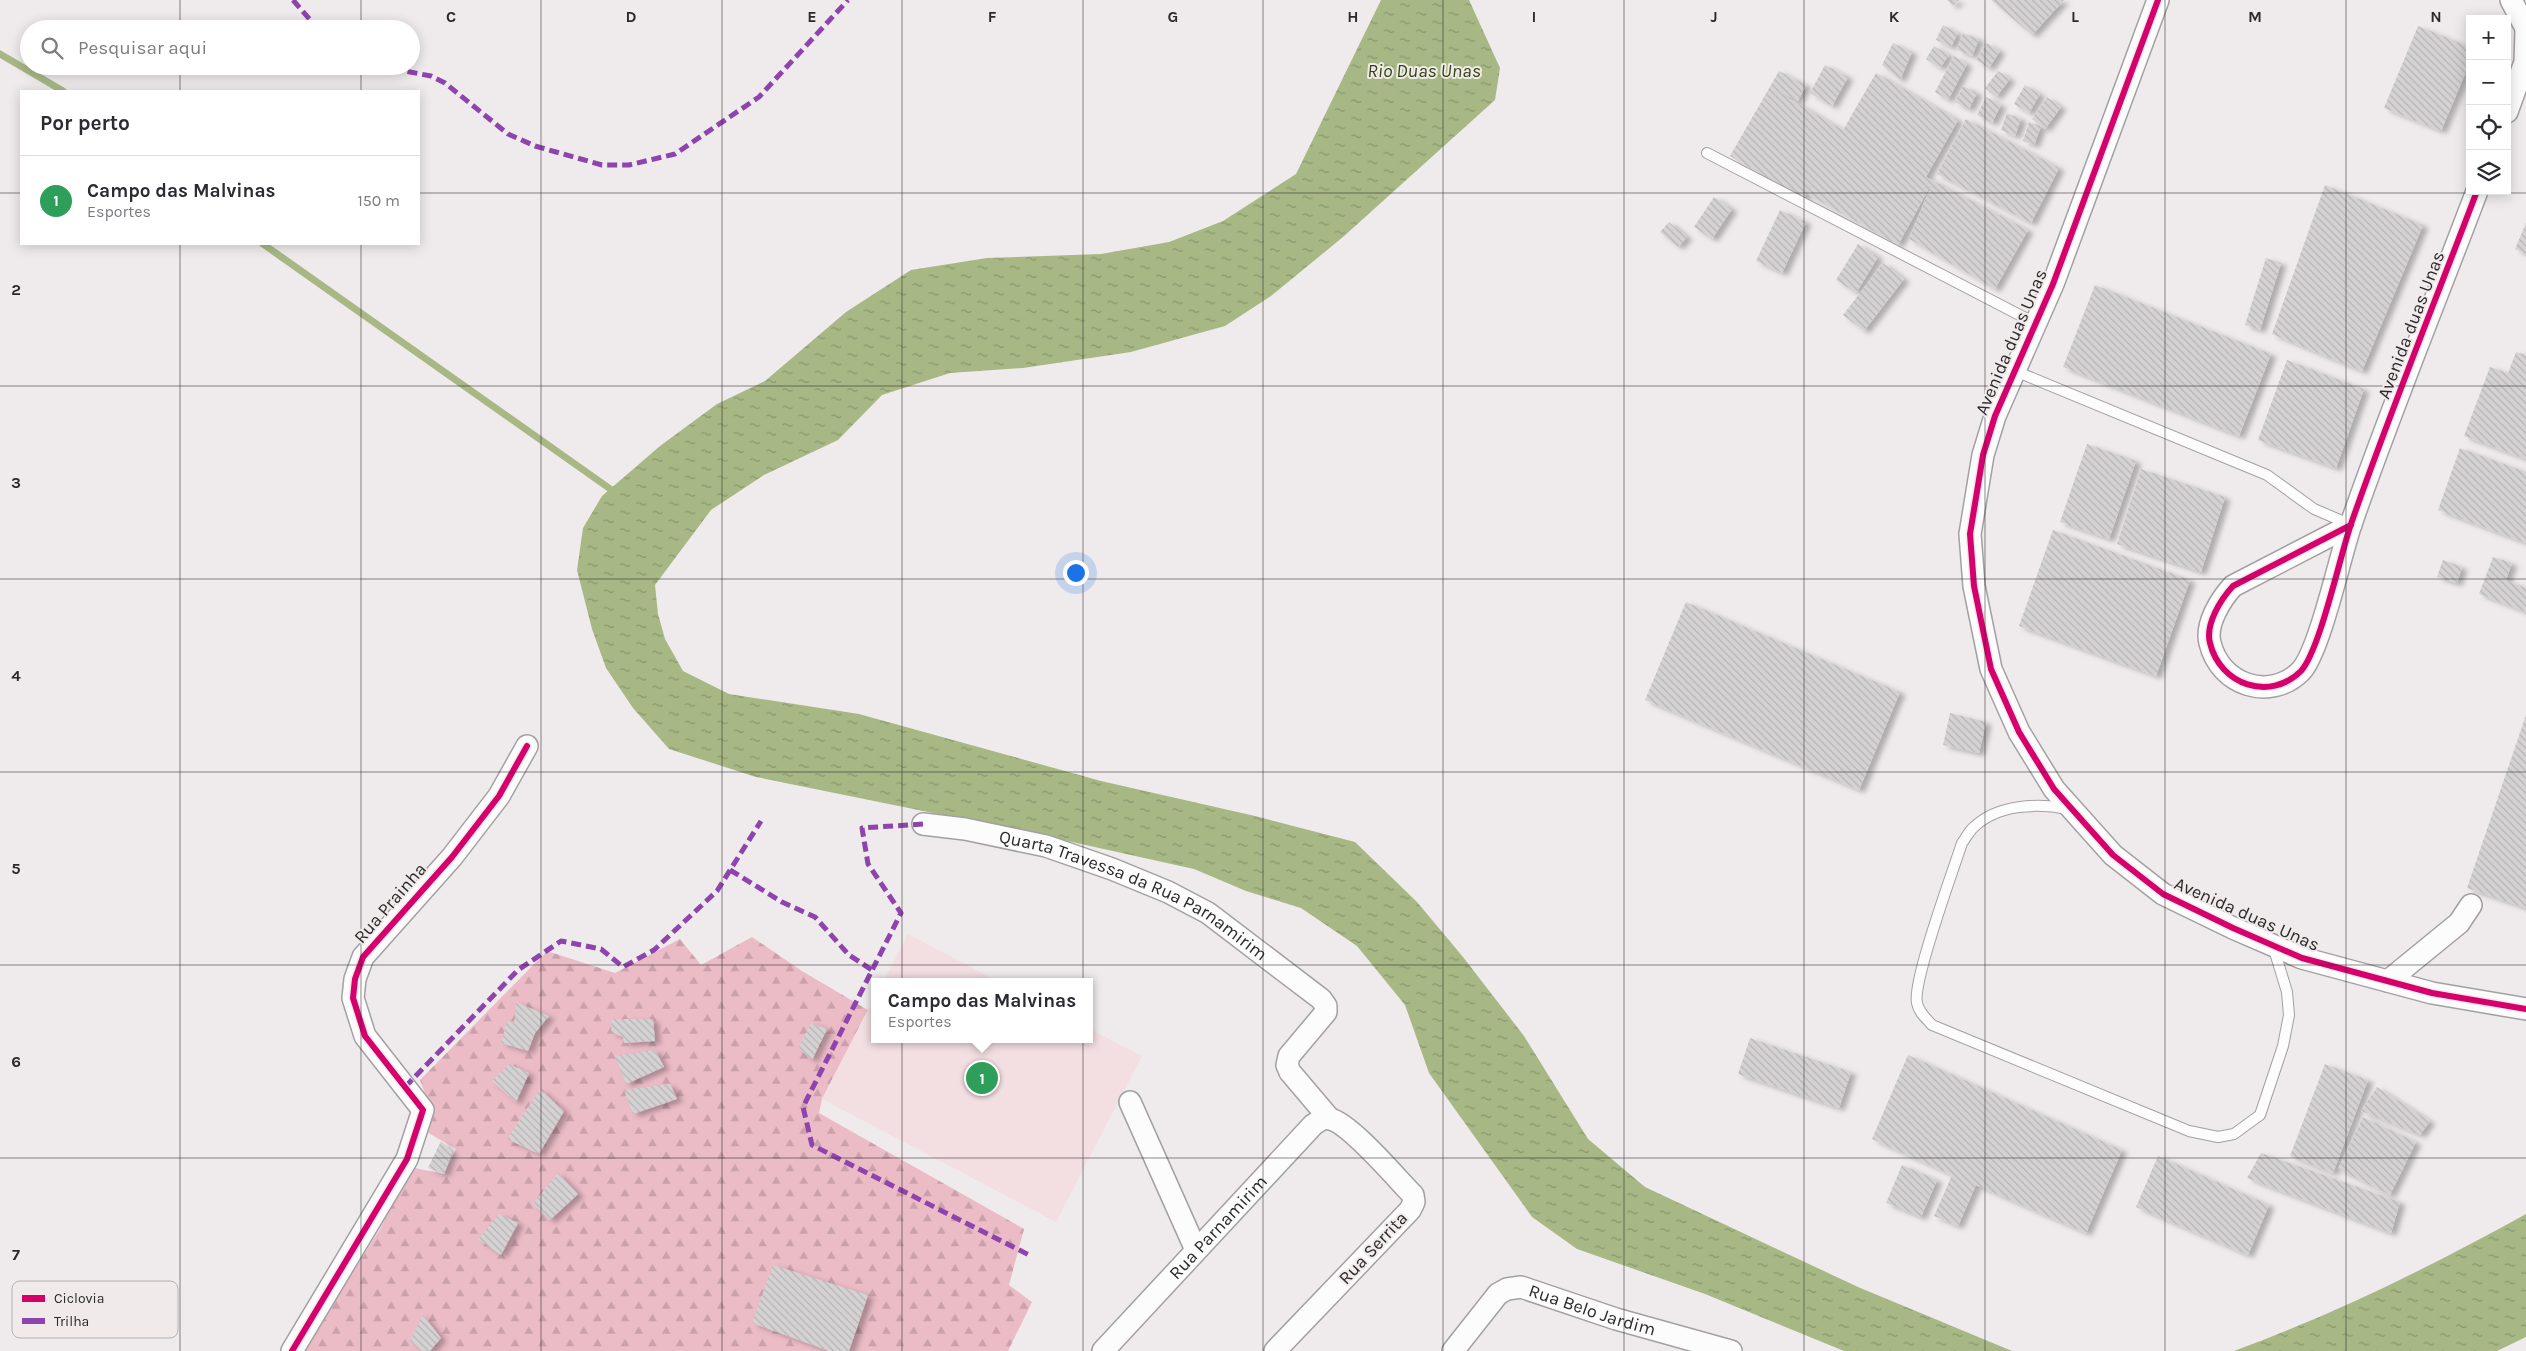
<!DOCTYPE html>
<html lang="pt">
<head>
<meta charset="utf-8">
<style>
  :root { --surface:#fff; --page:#f7f7f7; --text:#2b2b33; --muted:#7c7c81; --line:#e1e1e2; --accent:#706d6e }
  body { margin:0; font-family:Karla,sans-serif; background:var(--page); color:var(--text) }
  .controls { position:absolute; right:15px; top:15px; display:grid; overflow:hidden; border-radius:0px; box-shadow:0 2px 12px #0003 }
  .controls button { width:45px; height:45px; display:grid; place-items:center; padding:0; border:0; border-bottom:1px solid var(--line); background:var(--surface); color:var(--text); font:25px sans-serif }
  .you { position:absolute; left:1075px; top:572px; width:18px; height:18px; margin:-12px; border:4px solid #fff; border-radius:50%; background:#1a73e8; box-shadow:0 0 0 8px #1a73e833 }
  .badge { display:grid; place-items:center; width:32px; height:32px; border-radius:50%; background:var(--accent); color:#fff; font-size:16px; font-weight:700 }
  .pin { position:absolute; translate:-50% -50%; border:2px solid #fff; box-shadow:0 1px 5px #0006 }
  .popup { position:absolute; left:871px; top:978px; width:222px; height:65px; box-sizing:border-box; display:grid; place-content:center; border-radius:0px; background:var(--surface); filter:drop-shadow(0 1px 4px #0005); font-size:16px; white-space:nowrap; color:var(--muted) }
  .popup b { font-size:19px; color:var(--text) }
  .popup::after { content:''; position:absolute; left:50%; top:100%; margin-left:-10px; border:10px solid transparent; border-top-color:var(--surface) }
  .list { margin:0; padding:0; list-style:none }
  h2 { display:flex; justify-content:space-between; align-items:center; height:65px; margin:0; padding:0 20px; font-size:21px }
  h2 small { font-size:16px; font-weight:400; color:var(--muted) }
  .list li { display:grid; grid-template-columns:32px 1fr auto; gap:15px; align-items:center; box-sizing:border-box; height:90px; padding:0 20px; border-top:1px solid var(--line) }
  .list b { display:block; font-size:19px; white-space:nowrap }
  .list p { margin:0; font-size:16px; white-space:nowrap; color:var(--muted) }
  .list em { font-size:16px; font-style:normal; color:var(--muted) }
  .icon { flex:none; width:28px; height:28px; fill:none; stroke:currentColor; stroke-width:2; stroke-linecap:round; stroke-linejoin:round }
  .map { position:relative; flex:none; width:2526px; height:1351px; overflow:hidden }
  .search { position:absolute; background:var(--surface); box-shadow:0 2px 12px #0003; left:20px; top:20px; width:400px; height:55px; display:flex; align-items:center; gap:12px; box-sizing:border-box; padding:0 18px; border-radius:28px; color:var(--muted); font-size:19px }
  .panel { position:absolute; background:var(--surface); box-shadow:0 2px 12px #0003; left:20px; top:90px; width:400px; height:155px; border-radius:0px }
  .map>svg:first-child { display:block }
  .forest { fill:url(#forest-firs) }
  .park { fill:#f3dee2 }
  .water { fill:url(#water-ripples) }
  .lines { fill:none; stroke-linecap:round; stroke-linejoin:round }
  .stream { stroke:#a7b885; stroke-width:7 }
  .building { fill:url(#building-back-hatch); filter:url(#shadow) }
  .lane-casing { stroke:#a3a0a1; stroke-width:12 }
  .street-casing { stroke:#a3a0a1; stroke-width:24 }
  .lane { stroke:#fdfcfc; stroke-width:10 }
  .street { stroke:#fdfcfc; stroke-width:21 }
  .quiet { stroke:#8e44ad; stroke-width:5; stroke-dasharray:10 5; stroke-linecap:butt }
  .cycleway-casing { stroke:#f0eaeb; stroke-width:9 }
  .cycleway { stroke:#d6006c; stroke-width:6 }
  .grid { fill:none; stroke:#2b292a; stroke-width:1; stroke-opacity:0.55 }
  .labels { text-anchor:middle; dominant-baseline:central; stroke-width:4; stroke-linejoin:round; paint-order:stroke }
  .street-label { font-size:18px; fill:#2b292a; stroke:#f0eaeb }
  .water-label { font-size:19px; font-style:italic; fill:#32430d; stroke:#f0eaeb }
  .key { fill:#f0eaeb; stroke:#b5b0b1; stroke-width:1 }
  .key-label { font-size:14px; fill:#2b292a }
  .grid-label { font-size:16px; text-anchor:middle; font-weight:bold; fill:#2b292a; stroke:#f0eaeb; stroke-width:4; stroke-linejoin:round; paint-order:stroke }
</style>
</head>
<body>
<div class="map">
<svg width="2526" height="1351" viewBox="0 0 2526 1351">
  <defs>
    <pattern id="forest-firs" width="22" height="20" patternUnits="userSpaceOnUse" patternTransform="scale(1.25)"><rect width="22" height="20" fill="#ebbbc6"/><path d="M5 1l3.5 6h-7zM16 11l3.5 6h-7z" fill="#caa1aa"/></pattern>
    <pattern id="water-ripples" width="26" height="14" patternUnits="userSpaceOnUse" patternTransform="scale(1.25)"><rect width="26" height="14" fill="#a7b885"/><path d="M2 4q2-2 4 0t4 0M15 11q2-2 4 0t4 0" fill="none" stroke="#88966d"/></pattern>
    <pattern id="building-back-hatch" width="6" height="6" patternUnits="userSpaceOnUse" patternTransform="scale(1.25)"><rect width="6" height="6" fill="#d5d2d3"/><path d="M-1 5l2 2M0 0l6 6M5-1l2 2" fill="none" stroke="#b7b4b5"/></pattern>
    <filter id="shadow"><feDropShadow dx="5.5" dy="3" stdDeviation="2.5" flood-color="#0004"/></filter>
  </defs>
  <rect width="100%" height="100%" fill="#efebec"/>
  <!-- forest -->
  <polygon class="forest" points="752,937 802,971 868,1010 822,1099 819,1113 1024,1229 1009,1285 1032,1302 1008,1351 303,1351 380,1229 410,1167 444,1174 456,1149 425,1131 430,1107 420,1080 547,951 615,973 680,939 701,965"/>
  <!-- park -->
  <g class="park">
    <polygon points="908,934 999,982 883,982"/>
    <polygon points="874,998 874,1039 1090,1039 1090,1029 1142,1056 1056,1222 822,1099"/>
  </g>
  <!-- water -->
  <g class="water">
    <polygon points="1381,0 1469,0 1500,68 1495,100 1343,237 1271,296 1225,326 1131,352 1023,368 950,373 882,395 838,440 764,475 711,510 655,585 658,614 665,639 683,671 729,694 859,714 1101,781 1255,816 1355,842 1417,902 1463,957 1524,1036 1588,1139 1645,1187 1858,1287 2012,1351 1844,1351 1705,1294 1577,1249 1532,1217 1429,1073 1405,1005 1357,946 1301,908 1246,891 1194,869 1027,832 756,777 669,749 633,708 606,668 592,629 577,570 583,528 602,496 660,446 717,404 765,381 846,312 911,270 987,258 1101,254 1169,242 1223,221 1296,174"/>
    <path d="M2526 1214V1337L2497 1351H2234C2335 1314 2432 1266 2526 1214Z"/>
  </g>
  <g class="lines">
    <!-- stream -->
    <g class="stream">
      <polyline points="0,54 63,91"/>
      <polyline points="263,244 616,493"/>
    </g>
  </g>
  <!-- building -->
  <g class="building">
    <polygon points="1947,0 1959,0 1953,6"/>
    <polygon points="1991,0 2064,0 2032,35"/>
    <polygon points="1943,25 1958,33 1951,47 1936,40"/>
    <polygon points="2418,26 2470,47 2470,62 2441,131 2384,108"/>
    <polygon points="1963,33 1979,39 1972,56 1957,50"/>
    <polygon points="1893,43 1912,52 1900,80 1882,65"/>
    <polygon points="1987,43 2000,51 1989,68 1976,60"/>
    <polygon points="1934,46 1949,55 1940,68 1926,59"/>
    <polygon points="1954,56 1967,64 1948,100 1935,92"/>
    <polygon points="1825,65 1848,77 1832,106 1810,93"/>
    <polygon points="1779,71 1806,85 1798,101 1775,90 1843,130 1876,73 1958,120 1926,177 2028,230 1995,289 1909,239 1933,181 1898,245 1807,194 1823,164 1803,199 1730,156"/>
    <polygon points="1998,71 2010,79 1996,97 1985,88"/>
    <polygon points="2025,85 2040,94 2029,113 2014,104"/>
    <polygon points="1963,86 1977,93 1969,109 1955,102"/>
    <polygon points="1986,97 2001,105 1992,123 1977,115"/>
    <polygon points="2047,97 2061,107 2045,129 2032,119"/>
    <polygon points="2007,113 2021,119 2015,136 2001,130"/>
    <polygon points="1966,119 2059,168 2031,223 1937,174"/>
    <polygon points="2029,122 2041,126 2034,145 2023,141"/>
    <polygon points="2325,185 2423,225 2362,371 2272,334"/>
    <polygon points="1714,197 1732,209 1712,239 1694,227"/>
    <polygon points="1780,210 1806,222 1782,273 1756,261"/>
    <polygon points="1669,222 1687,237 1678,247 1660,232"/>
    <polygon points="2526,223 2526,254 2515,249"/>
    <polygon points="1858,244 1878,257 1856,293 1836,280"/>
    <polygon points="2266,258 2281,263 2260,330 2245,325"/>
    <polygon points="1883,263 1904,279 1864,331 1843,315"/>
    <polygon points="2095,285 2271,354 2239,436 2063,367"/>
    <polygon points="2516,352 2526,355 2526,459 2464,436 2490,367 2508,373"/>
    <polygon points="2287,360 2364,389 2336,468 2258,440"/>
    <polygon points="2087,444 2136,461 2109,539 2060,522"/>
    <polygon points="2460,448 2526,472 2526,543 2438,510"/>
    <polygon points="2141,469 2225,497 2201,572 2117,544"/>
    <polygon points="2053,530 2190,580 2156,676 2019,626"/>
    <polygon points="2493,557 2512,563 2506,580 2526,588 2526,612 2479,594"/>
    <polygon points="2443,560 2462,567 2457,583 2437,577"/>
    <polygon points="1686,602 1900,692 1859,790 1645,700"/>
    <polygon points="1950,713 1986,722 1979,753 1943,745"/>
    <polygon points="2526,715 2526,908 2467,888"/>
    <polygon points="516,1002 549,1016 535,1033 528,1051 501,1043 507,1021 514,1024"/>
    <polygon points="612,1019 653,1019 655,1041 624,1043 623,1037 611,1032"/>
    <polygon points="811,1023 827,1029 812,1060 798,1048"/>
    <polygon points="1750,1038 1851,1072 1839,1108 1738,1074"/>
    <polygon points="655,1050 664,1067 626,1084 615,1056"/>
    <polygon points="1908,1055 2122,1150 2086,1233 1976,1185 1958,1226 1934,1216 1952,1175 1872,1139"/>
    <polygon points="509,1064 529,1073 516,1102 492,1081"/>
    <polygon points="2325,1064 2368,1080 2333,1173 2290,1156"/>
    <polygon points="670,1084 677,1099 633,1114 624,1090"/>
    <polygon points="2377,1087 2430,1121 2420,1135 2361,1111"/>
    <polygon points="540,1089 564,1111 539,1154 507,1139"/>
    <polygon points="2363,1117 2416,1142 2390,1195 2338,1169"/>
    <polygon points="441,1141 452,1152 444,1174 428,1168"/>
    <polygon points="2261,1153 2400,1202 2391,1233 2247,1178"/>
    <polygon points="2158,1156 2269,1205 2248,1255 2136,1207"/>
    <polygon points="1902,1165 1937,1180 1921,1217 1886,1203"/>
    <polygon points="558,1173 578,1194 550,1220 533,1204"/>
    <polygon points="499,1214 518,1223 501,1255 478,1239"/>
    <polygon points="773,1265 868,1295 849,1351 829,1351 752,1323"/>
    <polygon points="423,1315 441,1338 430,1351 422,1351 410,1341"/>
  </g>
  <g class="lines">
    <defs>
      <g id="lane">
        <polyline points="1707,153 2035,323"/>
        <polyline points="2015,371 2267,475 2314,509 2349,524"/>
        <path d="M2068 809C2038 803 1998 804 1974 827 1969 831 1966 838 1962 843 1953 871 1912 982 1917 1003 1919 1013 1926 1018 1932 1025L2189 1131 2218 1137 2234 1134 2260 1115 2283 1046 2289 1015 2287 992 2273 946"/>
      </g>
      <g id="street">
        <polyline points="2158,0 2053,284 1995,416 1983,455 1970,534 1974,586 1991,669 2019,732 2054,789 2113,855 2163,894 2233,928 2302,958 2432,993 2526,1009"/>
        <polyline points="2511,0 2526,28"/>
        <polyline points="2507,112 2525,62 2526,29"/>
        <path d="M2351 525 2233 586C2221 599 2205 624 2210 643 2220 685 2270 702 2301 671 2320 650 2340 556 2351 524 2390 412 2435 302 2477 191"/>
        <path id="s1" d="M923 824 965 829 1046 846 1112 869 1168 892 1208 913 1321 999 1326 1006V1012L1289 1056 1287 1065 1290 1072 1329 1118"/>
        <polyline points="2388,981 2459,923 2471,905"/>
        <polyline points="1130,1102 1196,1250"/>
        <polyline points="292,1351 407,1159 423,1110 365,1036 353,998 355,979 363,957 452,857 499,796 527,746"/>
        <path id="s2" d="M1103 1351 1313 1125C1319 1121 1323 1117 1330 1119 1350 1123 1397 1179 1413 1195L1414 1202 1410 1210 1275 1351"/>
        <path id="s3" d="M1453 1351 1498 1294 1507 1289 1521 1287 1616 1319 1731 1351"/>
      </g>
    </defs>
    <!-- lane casing -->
    <use href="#lane" class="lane-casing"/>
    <!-- street casing -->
    <use href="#street" class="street-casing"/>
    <!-- lane -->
    <use href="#lane" class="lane"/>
    <!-- street -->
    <use href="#street" class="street"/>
    <!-- quiet -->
    <g class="quiet">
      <polyline points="293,0 318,29"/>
      <polyline points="378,66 431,76 445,83 508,134 535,146 602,165 629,165 675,154 759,97 848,0"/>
      <polyline points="923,824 862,828 868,864 901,913 803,1107 812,1145 1031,1256"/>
      <polyline points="730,870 782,902 815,917 849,955 872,970"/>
      <polyline points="405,1087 518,970 561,941 601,949 623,967 654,950 717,891 761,821"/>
    </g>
    <defs>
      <g id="cycleway">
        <polyline points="2158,0 2053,284 1995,416 1983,455 1970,534 1974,586 1991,669 2019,732 2054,789 2113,855 2163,894 2233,928 2302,958 2432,993 2526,1009"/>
        <path d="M2351 525 2233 586C2221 599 2205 624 2210 643 2220 685 2270 702 2301 671 2320 650 2340 556 2351 524 2390 412 2435 302 2477 191"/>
        <polyline points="292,1351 407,1159 423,1110 365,1036 353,998 355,979 363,957 452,857 499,796 527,746"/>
      </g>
    </defs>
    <!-- cycleway casing -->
    <use href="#cycleway" class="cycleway-casing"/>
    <!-- cycleway -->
    <use href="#cycleway" class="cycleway"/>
  </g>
  <!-- grid -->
  <path class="grid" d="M180 0V29M361 0V29M541 0V1351M722 0V1351M902 0V1351M1083 0V1351M1263 0V1351M1443 0V1351M1624 0V1351M1804 0V1351M1985 0V1351M2165 0V1351M2346 0V1351M180 66V91M361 66V91M0 193H21M419 193H2526M180 244V1351M361 244V1351M0 386H2526M0 579H2526M0 772H2526M0 965H2526M0 1158H2526"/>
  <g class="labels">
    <!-- street labels -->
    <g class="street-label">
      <text transform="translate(2411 325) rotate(-69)">Avenida duas Unas</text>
      <text transform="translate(2011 342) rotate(-67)">Avenida duas Unas</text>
      <text stroke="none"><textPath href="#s1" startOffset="225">Quarta Travessa da Rua Parnamirim</textPath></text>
      <text transform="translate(390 903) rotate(-49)">Rua Prainha</text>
      <text transform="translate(2247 914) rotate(24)">Avenida duas Unas</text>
      <text stroke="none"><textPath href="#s2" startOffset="169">Rua Parnamirim</textPath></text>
      <text transform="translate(1373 1248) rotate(-47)">Rua Serrita</text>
      <text stroke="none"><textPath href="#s3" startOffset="172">Rua Belo Jardim</textPath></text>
    </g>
    <!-- water labels -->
    <g class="water-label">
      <text x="1424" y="71">Rio Duas Unas</text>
    </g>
  </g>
  <!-- legend -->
  <rect x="12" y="1281" width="166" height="57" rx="8" class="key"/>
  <rect x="22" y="1295" width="23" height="7" fill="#d6006c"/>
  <rect x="22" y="1318" width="23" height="6" fill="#8e44ad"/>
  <g class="key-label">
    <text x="54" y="1303">Ciclovia</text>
    <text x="54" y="1326">Trilha</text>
  </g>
  <g class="grid-label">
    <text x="451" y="22">C</text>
    <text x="631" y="22">D</text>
    <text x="812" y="22">E</text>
    <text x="992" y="22">F</text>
    <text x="1173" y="22">G</text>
    <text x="1353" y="22">H</text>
    <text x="1534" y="22">I</text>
    <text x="1714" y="22">J</text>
    <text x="1894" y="22">K</text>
    <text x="2075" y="22">L</text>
    <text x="2255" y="22">M</text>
    <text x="2436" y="22">N</text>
    <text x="16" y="295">2</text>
    <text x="16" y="488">3</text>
    <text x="16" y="681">4</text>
    <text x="16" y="874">5</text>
    <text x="16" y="1067">6</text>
    <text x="16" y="1260">7</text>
  </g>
</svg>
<div class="controls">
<button>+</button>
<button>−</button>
<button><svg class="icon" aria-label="locate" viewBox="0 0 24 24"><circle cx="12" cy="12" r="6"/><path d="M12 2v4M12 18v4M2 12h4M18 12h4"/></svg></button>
<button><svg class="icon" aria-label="layers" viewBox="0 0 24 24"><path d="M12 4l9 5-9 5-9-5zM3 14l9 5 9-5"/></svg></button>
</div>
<div class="you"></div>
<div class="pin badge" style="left:982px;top:1078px;background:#2e9e5b">1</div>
<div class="popup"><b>Campo das Malvinas</b>Esportes</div>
<div class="search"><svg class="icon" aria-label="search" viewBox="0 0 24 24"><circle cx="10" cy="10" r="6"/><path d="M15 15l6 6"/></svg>Pesquisar aqui</div>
<section class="panel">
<h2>Por perto<small></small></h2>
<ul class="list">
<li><span class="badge" style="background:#2e9e5b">1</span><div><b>Campo das Malvinas</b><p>Esportes</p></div><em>150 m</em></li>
</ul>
</section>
</div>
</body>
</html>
